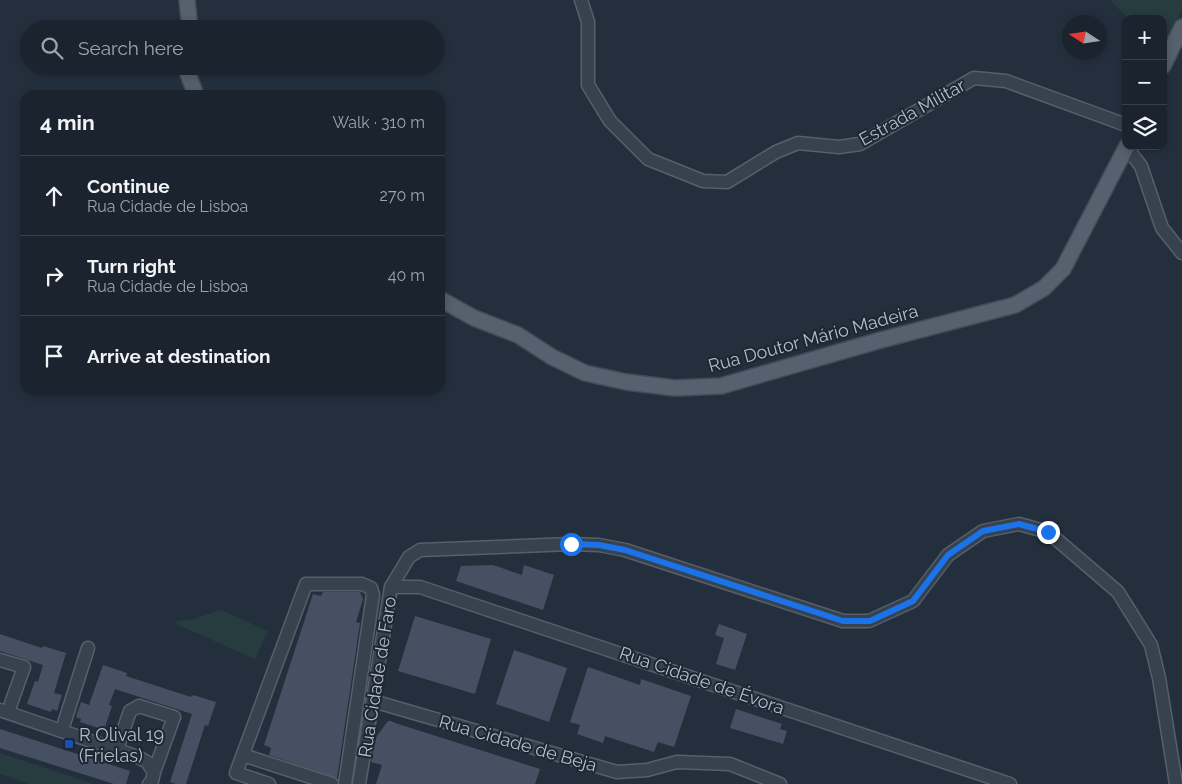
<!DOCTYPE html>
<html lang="en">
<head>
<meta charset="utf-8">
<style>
  :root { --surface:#1b232e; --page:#282f3a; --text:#f1f3f6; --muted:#a0a4aa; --line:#39404a }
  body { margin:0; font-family:Raleway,sans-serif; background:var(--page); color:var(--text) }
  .controls { position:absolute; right:15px; top:15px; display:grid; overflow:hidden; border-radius:10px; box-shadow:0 2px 8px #0003 }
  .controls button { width:45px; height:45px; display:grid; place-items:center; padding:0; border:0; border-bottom:1px solid var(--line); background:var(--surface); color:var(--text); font:25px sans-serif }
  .compass { position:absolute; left:1062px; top:15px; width:45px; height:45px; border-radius:50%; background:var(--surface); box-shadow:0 2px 8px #0003; rotate:282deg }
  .stop { position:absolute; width:15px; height:15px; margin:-11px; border:4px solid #1a73e8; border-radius:50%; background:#fff }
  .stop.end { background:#1a73e8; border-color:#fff; box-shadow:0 1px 5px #0008 }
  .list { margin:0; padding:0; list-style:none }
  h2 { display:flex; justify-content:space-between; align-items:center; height:65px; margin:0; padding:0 20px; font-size:21px }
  h2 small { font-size:16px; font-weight:400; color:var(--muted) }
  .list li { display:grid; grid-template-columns:32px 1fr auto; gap:15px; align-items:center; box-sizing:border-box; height:80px; padding:0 20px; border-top:1px solid var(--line) }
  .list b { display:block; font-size:19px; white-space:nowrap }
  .list p { margin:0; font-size:16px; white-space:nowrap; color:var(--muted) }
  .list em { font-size:16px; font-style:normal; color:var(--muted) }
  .icon { flex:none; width:28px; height:28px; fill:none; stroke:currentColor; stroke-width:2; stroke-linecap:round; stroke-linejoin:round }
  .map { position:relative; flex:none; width:1182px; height:784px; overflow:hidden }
  .search { position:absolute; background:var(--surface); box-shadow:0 2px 8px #0003; left:20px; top:20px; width:425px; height:55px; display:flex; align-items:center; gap:12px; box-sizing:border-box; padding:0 18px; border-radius:28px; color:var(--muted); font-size:19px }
  .panel { position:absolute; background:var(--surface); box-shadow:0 2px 8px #0003; left:20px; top:90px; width:425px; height:305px; border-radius:15px }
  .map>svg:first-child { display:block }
  .green { fill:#263c3f }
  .building { fill:#455162 }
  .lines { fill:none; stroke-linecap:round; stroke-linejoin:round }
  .minor-casing { stroke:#565f6c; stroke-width:15 }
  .major-casing { stroke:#414a57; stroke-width:18 }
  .minor { stroke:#38414e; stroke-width:12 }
  .major { stroke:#56606e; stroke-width:15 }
  .route { stroke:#1a73e8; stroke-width:6 }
  .transit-dot { fill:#1a4fb4; stroke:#1d2633; stroke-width:2 }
  .labels { text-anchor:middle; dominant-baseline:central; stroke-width:4; stroke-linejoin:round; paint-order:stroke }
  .street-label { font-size:18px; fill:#b4bcc9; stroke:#1d2633 }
  .poi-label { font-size:18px; fill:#b4bcc9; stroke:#1d2633; text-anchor:start }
</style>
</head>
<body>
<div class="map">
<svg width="1182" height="784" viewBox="0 0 1182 784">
  <rect width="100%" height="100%" fill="#242f3e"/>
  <!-- green -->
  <g class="green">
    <polygon points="1110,0 1182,0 1182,10 1163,50 1163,19 1129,19"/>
    <polygon points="221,610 268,631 255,659 176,624 177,621 193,619"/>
    <polygon points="0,753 94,784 29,784 0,774"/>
  </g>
  <!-- building -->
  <g class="building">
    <polygon points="493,565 522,575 524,565 554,575 543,610 456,581 461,566"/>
    <polygon points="323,592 360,592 363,599 356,622 360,623 337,778 269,755 271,748 264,745 313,594 321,596"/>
    <polygon points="415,616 491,639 475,694 398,671"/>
    <polygon points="719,624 747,634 735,670 716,664 724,638 715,635"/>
    <polygon points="0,634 42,648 43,646 66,653 54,693 62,695 57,711 52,709 51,712 27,704 35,681 38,682 43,665 0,651"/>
    <polygon points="514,650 567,668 549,722 496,704"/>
    <polygon points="103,665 127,673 126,676 191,697 193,695 216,702 208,726 205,725 186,784 176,784 170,782 192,714 115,689 109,705 112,706 104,730 80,722 81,719 76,717 81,702 89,705"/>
    <polygon points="588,667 640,685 641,679 691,696 674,747 658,742 654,752 605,736 603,743 577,734 580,725 570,722"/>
    <polygon points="736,709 782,724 780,729 787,731 783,744 730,728"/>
    <polygon points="388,721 391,721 395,723 540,769 535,784 376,784 382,765 371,762 374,745 377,736"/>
    <polygon points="0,729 130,771 126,784 114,784 0,748"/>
  </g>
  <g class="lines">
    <defs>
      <g id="minor">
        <polyline points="581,0 588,22 588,85 610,121 648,159 703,181 727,182 776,152 798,143 839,147 860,144 974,78 1006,81 1126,125"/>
        <polyline points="1126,147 1141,166 1162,228 1182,253"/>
        <polyline points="391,587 420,587 1010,784"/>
        <polyline points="0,660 24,667 8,712"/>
        <polyline points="373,701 617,772 647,770 677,762 730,764 780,784"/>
        <polyline points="0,710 138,757 147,762 154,772 152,781 149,784"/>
        <polyline points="62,730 88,648"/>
        <polyline points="117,749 130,711 139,706 174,717 154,772"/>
        <polyline points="243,755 332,784"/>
        <polyline points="269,784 236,773 306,584 362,584 371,588 373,595 345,784"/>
        <polyline points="359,784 391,587 409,557 420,550 571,544 599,545 625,550 843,621 869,621 913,601 948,555 983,531 1019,524 1048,532 1118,592 1151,645 1159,678 1176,784"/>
      </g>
      <g id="major">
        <polyline points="187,0 190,29"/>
        <polyline points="188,66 188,74 196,95"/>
        <polyline points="1163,66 1182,27"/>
        <polyline points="440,299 474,318 518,335 552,357 585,373 626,382 675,388 721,386 881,340 1015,305 1044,288 1063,269 1127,146"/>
      </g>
    </defs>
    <!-- minor casing -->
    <use href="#minor" class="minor-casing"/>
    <!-- major casing -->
    <use href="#major" class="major-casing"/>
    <!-- minor -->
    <use href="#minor" class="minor"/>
    <!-- major -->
    <use href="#major" class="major"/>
  </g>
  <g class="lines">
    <!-- route -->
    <polyline class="route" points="571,544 599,545 625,550 843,621 870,621 913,601 948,555 983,531 1019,524 1048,532"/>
  </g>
  <!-- markers -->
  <rect class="transit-dot" x="64" y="739" width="10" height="10" rx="2.5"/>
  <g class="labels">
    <!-- street labels -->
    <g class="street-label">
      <text transform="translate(912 112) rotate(-29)">Estrada Militar</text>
      <text transform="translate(813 338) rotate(-15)">Rua Doutor Mário Madeira</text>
      <text transform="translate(377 677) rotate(-81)">Rua Cidade de Faro</text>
      <text transform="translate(702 680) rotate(19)">Rua Cidade de Évora</text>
      <text transform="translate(518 743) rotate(16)">Rua Cidade de Beja</text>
    </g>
    <!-- poi labels -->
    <g class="poi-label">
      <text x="79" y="734">R Olival 19<tspan x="79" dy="21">(Frielas)</tspan></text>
    </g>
  </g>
</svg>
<div class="controls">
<button>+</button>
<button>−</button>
<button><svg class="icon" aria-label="layers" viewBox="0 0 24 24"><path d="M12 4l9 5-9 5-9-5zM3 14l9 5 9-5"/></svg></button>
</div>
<svg class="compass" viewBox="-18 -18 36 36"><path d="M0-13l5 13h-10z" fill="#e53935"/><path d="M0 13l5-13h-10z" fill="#a0a4aa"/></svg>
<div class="stop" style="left:571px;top:544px"></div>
<div class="stop end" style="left:1048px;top:532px"></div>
<div class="search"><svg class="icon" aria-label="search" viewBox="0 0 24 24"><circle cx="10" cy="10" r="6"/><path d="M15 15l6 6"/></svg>Search here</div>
<section class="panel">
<h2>4 min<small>Walk · 310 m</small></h2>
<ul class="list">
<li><svg class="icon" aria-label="ahead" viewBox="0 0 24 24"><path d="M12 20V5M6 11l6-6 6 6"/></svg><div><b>Continue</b><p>Rua Cidade de Lisboa</p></div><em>270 m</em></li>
<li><svg class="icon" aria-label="right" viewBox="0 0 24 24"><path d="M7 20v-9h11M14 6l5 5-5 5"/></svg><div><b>Turn right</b><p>Rua Cidade de Lisboa</p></div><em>40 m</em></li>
<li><svg class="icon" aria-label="arrive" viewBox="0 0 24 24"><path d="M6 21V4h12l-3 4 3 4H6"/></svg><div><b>Arrive at destination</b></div></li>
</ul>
</section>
</div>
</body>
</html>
